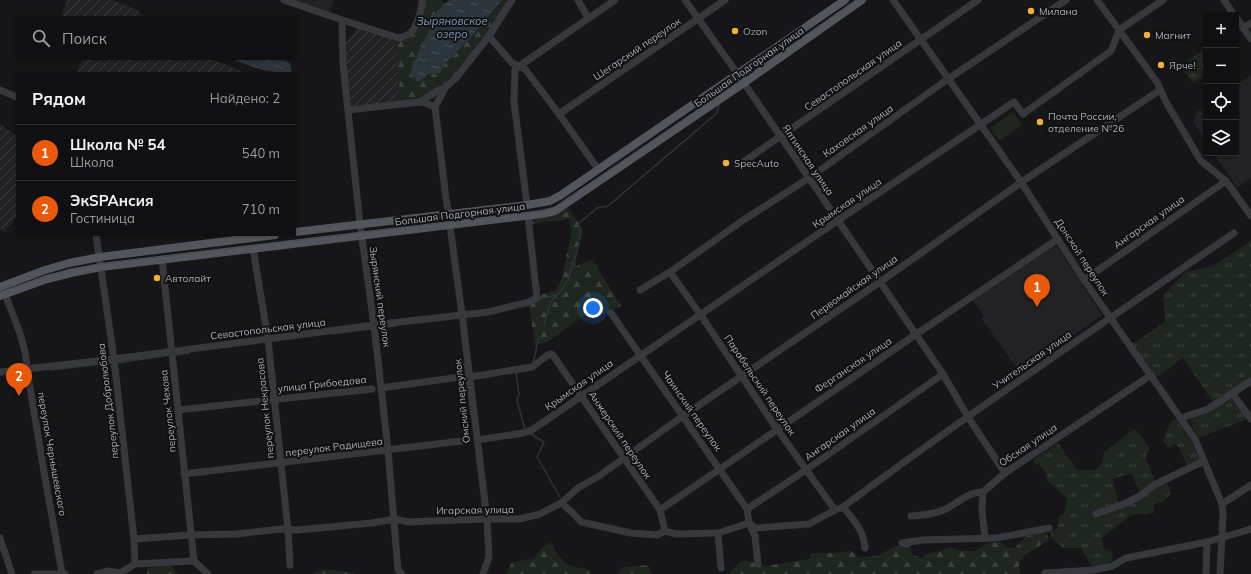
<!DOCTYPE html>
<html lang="ru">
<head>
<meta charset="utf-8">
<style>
  :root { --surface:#101012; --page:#19191b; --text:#f1f3f6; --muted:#9c9d9f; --line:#303032; --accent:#ea580c }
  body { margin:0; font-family:Mulish,sans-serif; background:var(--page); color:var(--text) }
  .controls { position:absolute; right:12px; top:12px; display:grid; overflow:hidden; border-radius:0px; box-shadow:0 1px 3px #0004 }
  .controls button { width:36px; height:36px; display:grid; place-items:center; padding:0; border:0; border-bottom:1px solid var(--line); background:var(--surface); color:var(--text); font:20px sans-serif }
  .you { position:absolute; left:593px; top:308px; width:14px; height:14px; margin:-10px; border:3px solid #fff; border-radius:50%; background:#1a73e8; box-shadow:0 0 0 6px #1a73e833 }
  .badge { display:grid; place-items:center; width:26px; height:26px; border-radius:50%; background:var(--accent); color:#fff; font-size:13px; font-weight:700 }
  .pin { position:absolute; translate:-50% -33px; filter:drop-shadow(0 1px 2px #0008) }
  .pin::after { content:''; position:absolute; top:21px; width:14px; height:12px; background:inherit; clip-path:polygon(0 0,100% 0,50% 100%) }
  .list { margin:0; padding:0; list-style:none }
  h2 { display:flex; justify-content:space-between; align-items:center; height:52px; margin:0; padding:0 16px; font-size:17px }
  h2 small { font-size:13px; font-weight:400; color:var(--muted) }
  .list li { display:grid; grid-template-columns:26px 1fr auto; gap:12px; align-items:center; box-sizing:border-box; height:56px; padding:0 16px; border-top:1px solid var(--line) }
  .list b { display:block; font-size:15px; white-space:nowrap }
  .list p { margin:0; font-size:13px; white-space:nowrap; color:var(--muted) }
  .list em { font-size:13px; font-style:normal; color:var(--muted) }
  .icon { flex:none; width:22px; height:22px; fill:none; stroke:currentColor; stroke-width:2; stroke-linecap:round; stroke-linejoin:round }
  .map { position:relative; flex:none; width:1251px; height:574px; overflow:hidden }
  .search { position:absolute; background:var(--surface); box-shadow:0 1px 3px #0004; left:16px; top:16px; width:280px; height:44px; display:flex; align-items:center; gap:10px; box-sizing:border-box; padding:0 14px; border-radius:0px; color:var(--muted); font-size:15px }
  .panel { position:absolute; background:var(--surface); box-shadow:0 1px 3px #0004; left:16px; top:72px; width:280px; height:164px; border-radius:0px }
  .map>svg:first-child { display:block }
  .built { fill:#222225 }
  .industrial { fill:url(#industrial-furrows) }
  .grass { fill:url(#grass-tufts) }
  .forest { fill:url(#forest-firs) }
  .garden { fill:#1e261f }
  .water { fill:url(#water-ripples) }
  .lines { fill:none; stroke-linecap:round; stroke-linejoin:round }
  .stream { stroke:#2c353c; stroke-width:1.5 }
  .minor { stroke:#37383d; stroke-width:7 }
  .major { stroke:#53555c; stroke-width:8 }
  .tram { stroke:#4a4c52; stroke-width:1 }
  .poi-dot { fill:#f2b134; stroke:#111113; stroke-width:1.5 }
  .labels { text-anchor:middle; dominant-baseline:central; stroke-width:4; stroke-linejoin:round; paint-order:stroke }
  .poi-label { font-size:10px; fill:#a8adb8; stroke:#111113; text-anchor:start }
  .street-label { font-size:10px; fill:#a8adb8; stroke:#111113 }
  .water-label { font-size:11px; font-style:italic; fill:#7f9bb3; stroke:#111113 }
</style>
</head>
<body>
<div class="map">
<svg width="1251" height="574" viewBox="0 0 1251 574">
  <defs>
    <pattern id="industrial-furrows" width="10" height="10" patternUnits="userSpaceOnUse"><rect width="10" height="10" fill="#222225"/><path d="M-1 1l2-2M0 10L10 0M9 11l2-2" fill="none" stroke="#3f3f43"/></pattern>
    <pattern id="grass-tufts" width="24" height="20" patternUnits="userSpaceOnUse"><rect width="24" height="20" fill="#1e261f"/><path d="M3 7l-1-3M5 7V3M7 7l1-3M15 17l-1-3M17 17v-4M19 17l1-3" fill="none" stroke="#3c433d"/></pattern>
    <pattern id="forest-firs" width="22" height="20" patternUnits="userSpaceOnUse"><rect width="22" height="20" fill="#1e261f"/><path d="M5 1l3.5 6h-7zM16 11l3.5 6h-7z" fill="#3c433d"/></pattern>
    <pattern id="water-ripples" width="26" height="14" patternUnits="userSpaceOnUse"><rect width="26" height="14" fill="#2c353c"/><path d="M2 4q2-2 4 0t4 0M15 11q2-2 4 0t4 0" fill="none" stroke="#485056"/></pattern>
  </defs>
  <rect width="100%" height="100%" fill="#161618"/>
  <!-- built -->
  <g class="built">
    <polygon points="291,0 334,0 329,13"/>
    <polygon points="1251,75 1251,178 1237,188 1214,153 1236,153 1236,85"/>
    <polygon points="1206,105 1206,142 1193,122 1197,112"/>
    <polygon points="1056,245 1102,315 1021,374 981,318 984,316 972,299"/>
  </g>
  <!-- industrial -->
  <g class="industrial">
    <polygon points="67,0 111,0 138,10 142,17 61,17"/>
    <polygon points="357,28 396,40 400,102 351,106 346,64 345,44"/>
    <polygon points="82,59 212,59 243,72 243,73 77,73"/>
    <polygon points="0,124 17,136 17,217 4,232 0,229"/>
  </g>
  <!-- grass -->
  <g class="grass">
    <polygon points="1206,48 1206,74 1193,83 1181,66"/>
    <polygon points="1251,241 1251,377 1213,402 1183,358 1155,378 1132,344 1165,322 1163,295 1186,272 1213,266"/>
    <polygon points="1233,397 1247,419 1199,438 1190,422 1193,417 1209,411"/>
    <polygon points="1176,419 1192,442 1200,461 1188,467 1179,448 1175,444 1168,448 1163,440 1171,421"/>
    <polygon points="1134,429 1141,435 1149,448 1146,458 1155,481 1139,491 1131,473 1112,479 1119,504 1156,487 1167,483 1171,493 1163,502 1154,504 1154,513 1131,515 1102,538 1103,548 1111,552 1113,560 1099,567 1092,567 1081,548 1063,548 1052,539 1050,532 1058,528 1059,516 1064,514 1067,499 1062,493 1048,482 1046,473 1039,464 1033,463 1035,458 1058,443 1077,470 1096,470 1103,461 1104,452"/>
  </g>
  <!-- forest -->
  <g class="forest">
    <path d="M425 0H441L445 4 433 16 429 31 413 63 418 82 429 74 440 73 445 64 463 46 502 0H509L488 35 454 78 419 100 400 102 396 40C418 45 420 14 425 0Z"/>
    <polygon points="568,208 578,222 582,232 575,267 592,259 621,306 602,314 595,310 588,313 547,342 535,345 529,304 541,295 556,290 562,277 571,235 570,219 531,224 530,217 556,213"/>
    <path d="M1039 532 1047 533 1049 540 1024 555 1019 564 1020 574H728L741 561H749L765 566 809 559 812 553H833L851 551 859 558 877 556 896 546 910 545 913 555 922 558 926 554 941 551 950 547 961 551H975L988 543 1001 542C1008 548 1006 549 1016 547L1025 537Z"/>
    <path d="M550 542C565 565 563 565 590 570V574H506L512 562 533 559 542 548Z"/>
    <polygon points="648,565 652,574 617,574 624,567"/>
    <polygon points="171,566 178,574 147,574 147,568"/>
    <polygon points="324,569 355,573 355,574 313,574"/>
  </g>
  <!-- garden -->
  <polygon class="garden" points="1013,112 1022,125 999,141 990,128"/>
  <!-- water -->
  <g class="water">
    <polygon points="449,0 502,0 463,46 445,64 440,73 429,74 418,82 411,74 413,63 429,31 433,16"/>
    <path d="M232 59H282L290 63 292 73C266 73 255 68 232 59Z"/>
  </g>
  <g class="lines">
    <!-- stream -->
    <g class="stream">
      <polyline points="539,299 557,295"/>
      <polyline points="544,325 551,301 562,290 568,279 578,247 581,230 578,224 597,208 608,206 717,113 719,105"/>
      <polyline points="378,328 396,326"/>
      <polyline points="331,334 371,329 372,331"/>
      <polyline points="175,355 189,353"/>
      <polyline points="117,363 171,355"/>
      <polyline points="464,363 471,414"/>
      <polyline points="533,363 539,337"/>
      <polyline points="50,370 111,363"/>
      <polyline points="518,372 516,372 519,394 517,400 525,430"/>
      <polyline points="531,434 544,442 537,457 560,497"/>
    </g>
    <!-- minor -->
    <g class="minor">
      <path d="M284 0 342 20 399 38C403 37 406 36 409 34 417 28 422 10 422 0"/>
      <polyline points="578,0 588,18"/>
      <polyline points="685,0 744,83 943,374 968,417 1005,473"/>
      <polyline points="893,0 1021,182 1084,280 1195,439 1222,504 1223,515 1220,574"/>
      <polyline points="1097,0 1157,82 1166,102 1201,161 1226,181 1251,216"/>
      <polyline points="1224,0 1234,15"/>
      <polyline points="1236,17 1251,39"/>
      <polyline points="342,20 343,64 360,224 374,325 388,450 398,570 402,574"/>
      <polyline points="1243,28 1251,23"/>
      <polyline points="489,36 512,63 525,69 559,114 598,169"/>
      <polyline points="0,90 17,97"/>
      <polyline points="420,102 426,103 435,107 446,199 449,214"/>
      <polyline points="435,107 445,88"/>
      <polyline points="348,110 420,102 439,90 445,88 456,78 489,36 512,0"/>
      <polyline points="559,114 725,0"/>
      <polyline points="739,165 978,0"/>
      <polyline points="527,205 514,102 515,69 615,0"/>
      <polyline points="450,226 462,314 487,519 489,557 483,574"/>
      <polyline points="96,235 114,359 134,539 135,564"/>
      <polyline points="253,249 268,339 288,530 290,565"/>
      <polyline points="162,259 194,561"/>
      <polyline points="670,272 700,314 777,429 835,510"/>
      <polyline points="1084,280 1226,181"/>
      <polyline points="640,290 670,272 742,221 809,178 948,79 1066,0"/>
      <path d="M5 294C14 318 26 343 27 369L44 472 62 573"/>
      <polyline points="611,313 747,509 749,523 755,536 758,564"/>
      <polyline points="0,372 114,359 374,325 488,312 529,302 537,298 528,216"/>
      <polyline points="470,377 532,367 548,355 552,354 660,510 665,531"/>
      <polyline points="381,388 460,377"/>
      <polyline points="1233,394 1251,419"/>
      <polyline points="178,410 372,389"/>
      <polyline points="1181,418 1208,409 1251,381"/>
      <polyline points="477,440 524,433 532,430 837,221 1014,102 1023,114 1111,51 1119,30 1163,0"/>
      <polyline points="184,474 462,441"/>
      <polyline points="983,492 982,510 985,538"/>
      <polyline points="561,503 578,488 599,476 683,416 880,282 1026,179 1160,90"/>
      <polyline points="1222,504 1251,485"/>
      <path d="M843 507C854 520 864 531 865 548"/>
      <polyline points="747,509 806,470 943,374"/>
      <polyline points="660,510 915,335 1058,239"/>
      <polyline points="1096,514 1126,503 1138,497 1154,485 1204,461"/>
      <path d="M911 516C924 515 935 514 946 509 957 503 970 491 983 492L1005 473 1151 375"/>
      <polyline points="718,533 721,568"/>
      <polyline points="0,538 12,574"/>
      <path d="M134 539 190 535 237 534 281 529 297 530 372 523 395 519 408 522 487 519H519L540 514 561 503 572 512 581 522 631 533 657 535 665 531 676 534 718 533 749 523 756 528 809 524 835 510 843 507C971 412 1103 323 1234 233"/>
      <polyline points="902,543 923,540 997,538 1049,528"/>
      <polyline points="1045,573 1094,570 1112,566 1126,558 1207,542 1251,529"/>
      <polyline points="34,574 65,574"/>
      <polyline points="97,574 108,571 120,573 135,564 194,561 208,574"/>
      <polyline points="1206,574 1207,542"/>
    </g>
    <!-- major -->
    <g class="major">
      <polyline points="295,232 527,205 550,201 561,195 845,0"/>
      <polyline points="0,287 45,270 69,263 100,257 275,235"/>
      <polyline points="0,296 47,279 71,273 101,267 542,214 555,211 744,83 862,0"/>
    </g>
    <!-- tram -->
    <polyline class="tram" points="0,292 70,269 101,264 541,211 553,208 565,201 857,0"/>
  </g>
  <!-- markers -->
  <g class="poi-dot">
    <circle cx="1031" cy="11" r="4"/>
    <circle cx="735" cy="31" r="4"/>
    <circle cx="1147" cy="35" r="4"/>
    <circle cx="1161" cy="65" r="4"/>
    <circle cx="1040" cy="122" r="4"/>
    <circle cx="726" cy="163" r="4"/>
    <circle cx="157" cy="278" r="4"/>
  </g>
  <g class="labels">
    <!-- poi labels -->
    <g class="poi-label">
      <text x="1039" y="11">Милана</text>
      <text x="743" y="31">Ozon</text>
      <text x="1155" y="35">Магнит</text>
      <text x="1169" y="65">Ярче!</text>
      <text x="1048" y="116">Почта России,<tspan x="1048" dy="12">отделение №26</tspan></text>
      <text x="734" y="163">SpecAuto</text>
      <text x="165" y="278">Автолайт</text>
    </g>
    <!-- street labels -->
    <g class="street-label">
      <text transform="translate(637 49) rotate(-34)">Шегарский переулок</text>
      <text transform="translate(749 67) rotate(-35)">Большая Подгорная улица</text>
      <text transform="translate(853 75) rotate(-35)">Севастопольская улица</text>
      <text transform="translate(858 131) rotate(-35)">Каховская улица</text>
      <text transform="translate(808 160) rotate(56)">Ялтинская улица</text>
      <text transform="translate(847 203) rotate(-34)">Крымская улица</text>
      <text transform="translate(460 214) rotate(-7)">Большая Подгорная улица</text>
      <text transform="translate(1149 222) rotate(-35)">Ангарская улица</text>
      <text transform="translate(1082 257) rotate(57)">Донской переулок</text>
      <text transform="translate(854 287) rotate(-35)">Первомайская улица</text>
      <text transform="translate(380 297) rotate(82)">Зырянский переулок</text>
      <text transform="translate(268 329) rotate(-7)">Севастопольская улица</text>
      <text transform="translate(1032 360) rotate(-35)">Учительская улица</text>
      <text transform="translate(853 365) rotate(-34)">Ферганская улица</text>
      <text transform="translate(322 384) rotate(-6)">улица Грибоедова</text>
      <text transform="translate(579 385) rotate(-35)">Крымская улица</text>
      <text transform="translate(760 385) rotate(56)">Парабельский переулок</text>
      <text transform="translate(108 401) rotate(-97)">переулок Добролюбова</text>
      <text transform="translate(462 401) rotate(-96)">Омский переулок</text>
      <text transform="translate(265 408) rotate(-96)">переулок Некрасова</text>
      <text transform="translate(168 411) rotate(-96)">переулок Чехова</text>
      <text transform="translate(692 411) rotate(55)">Чаинский переулок</text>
      <text transform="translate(840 434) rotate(-35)">Ангарская улица</text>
      <text transform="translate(620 435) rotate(56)">Анжерский переулок</text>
      <text transform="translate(1028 445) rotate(-34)">Обская улица</text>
      <text transform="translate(334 447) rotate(-7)">переулок Радищева</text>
      <text transform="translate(52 454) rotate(80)">переулок Чернышевского</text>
      <text transform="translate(475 510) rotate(-1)">Игарская улица</text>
    </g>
    <!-- water labels -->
    <g class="water-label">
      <text x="452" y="21">Зыряновское<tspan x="452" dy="13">озеро</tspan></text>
    </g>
  </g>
</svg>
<div class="controls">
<button>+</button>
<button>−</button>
<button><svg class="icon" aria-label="locate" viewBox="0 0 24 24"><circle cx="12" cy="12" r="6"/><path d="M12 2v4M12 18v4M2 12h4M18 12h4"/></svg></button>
<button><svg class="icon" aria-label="layers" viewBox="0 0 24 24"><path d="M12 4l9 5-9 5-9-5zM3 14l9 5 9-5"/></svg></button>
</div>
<div class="you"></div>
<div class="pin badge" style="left:1037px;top:307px">1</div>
<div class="pin badge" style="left:19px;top:396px">2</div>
<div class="search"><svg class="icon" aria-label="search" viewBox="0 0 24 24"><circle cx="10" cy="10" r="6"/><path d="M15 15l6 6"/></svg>Поиск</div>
<section class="panel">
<h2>Рядом<small>Найдено: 2</small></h2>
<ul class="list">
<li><span class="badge">1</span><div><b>Школа № 54</b><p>Школа</p></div><em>540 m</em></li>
<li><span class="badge">2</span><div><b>ЭкSPAнсия</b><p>Гостиница</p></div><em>710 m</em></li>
</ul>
</section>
</div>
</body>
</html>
